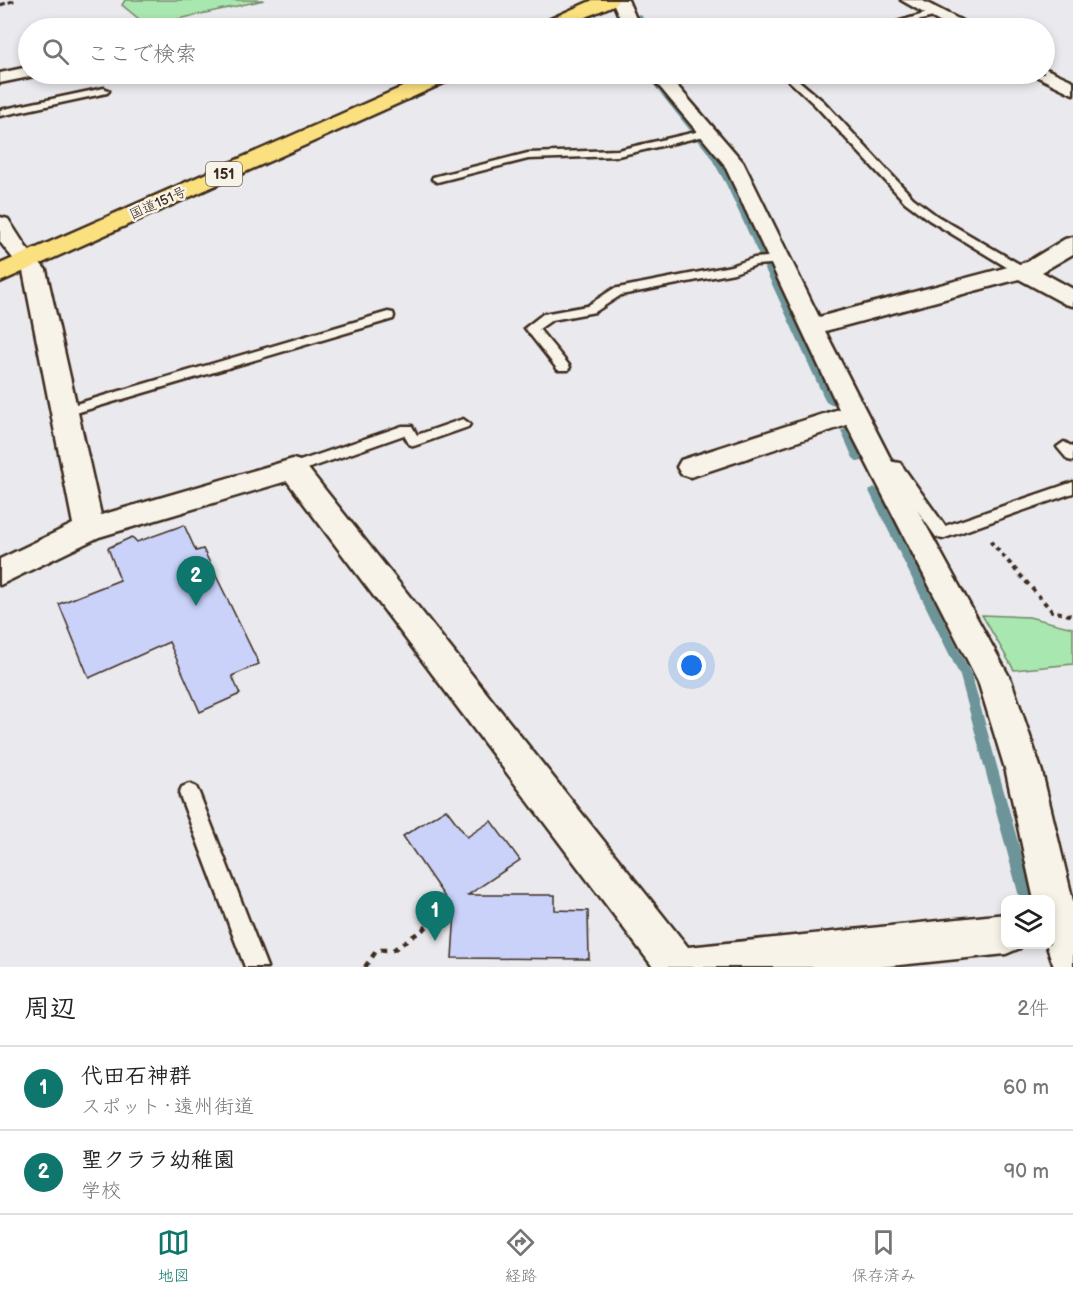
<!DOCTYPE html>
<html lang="ja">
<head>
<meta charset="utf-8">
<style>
  :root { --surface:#fff; --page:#f6f6f6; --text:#222; --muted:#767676; --line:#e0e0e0; --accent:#0f766e }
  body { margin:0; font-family:"Balsamiq Sans","Klee One",sans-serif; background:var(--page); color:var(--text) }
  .controls { position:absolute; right:18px; bottom:18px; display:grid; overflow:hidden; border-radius:12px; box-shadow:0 3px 9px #0003 }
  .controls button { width:54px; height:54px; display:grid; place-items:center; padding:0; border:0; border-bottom:2px solid var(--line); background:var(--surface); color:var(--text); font:30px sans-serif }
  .you { position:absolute; left:692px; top:666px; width:21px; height:21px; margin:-15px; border:4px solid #fff; border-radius:50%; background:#1a73e8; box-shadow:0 0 0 9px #1a73e833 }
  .badge { display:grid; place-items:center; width:39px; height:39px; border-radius:50%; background:var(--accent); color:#fff; font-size:20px; font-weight:700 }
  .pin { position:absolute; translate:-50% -50px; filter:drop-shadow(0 2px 3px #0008) }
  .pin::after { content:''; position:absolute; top:32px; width:21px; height:18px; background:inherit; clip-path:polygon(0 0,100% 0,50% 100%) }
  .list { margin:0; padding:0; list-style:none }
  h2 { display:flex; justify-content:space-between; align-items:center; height:78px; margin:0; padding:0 24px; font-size:26px }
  h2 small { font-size:20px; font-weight:400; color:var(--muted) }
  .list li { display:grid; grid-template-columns:39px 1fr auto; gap:18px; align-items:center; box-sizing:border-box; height:84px; padding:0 24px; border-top:2px solid var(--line) }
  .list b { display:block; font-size:22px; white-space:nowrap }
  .list p { margin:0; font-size:20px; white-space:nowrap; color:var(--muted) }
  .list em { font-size:20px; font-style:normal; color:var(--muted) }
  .icon { flex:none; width:33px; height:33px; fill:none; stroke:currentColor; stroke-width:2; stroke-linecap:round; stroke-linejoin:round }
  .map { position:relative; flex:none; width:1073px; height:967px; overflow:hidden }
  .search { position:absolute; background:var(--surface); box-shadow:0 3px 9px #0003; left:18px; right:18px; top:18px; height:66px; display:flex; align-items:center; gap:15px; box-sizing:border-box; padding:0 21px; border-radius:33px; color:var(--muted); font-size:22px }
  .sheet { height:246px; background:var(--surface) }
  nav { display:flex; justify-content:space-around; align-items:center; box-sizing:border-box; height:84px; border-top:2px solid var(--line); background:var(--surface); font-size:16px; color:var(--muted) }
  nav a { display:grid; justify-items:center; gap:3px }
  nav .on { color:var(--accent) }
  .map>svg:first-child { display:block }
  .green { fill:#a8e7af; stroke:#728866; stroke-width:1.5 }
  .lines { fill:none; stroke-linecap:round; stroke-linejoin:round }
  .stream { fill:#6c9499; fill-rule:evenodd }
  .building { fill:#cad2fa; stroke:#3b2a1e; stroke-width:1.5 }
  .service-casing { stroke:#3b2a1e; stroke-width:5 }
  .minor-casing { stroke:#3b2a1e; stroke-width:5 }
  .trunk-casing { stroke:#3b2a1e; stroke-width:5 }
  .path-far1 { stroke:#3b2a1e; stroke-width:4; stroke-dasharray:4.5 4.5; stroke-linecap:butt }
  .path { stroke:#3b2a1e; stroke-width:4.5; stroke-dasharray:6 6; stroke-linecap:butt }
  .service { fill:#f7f3e8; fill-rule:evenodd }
  .minor { fill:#f7f3e8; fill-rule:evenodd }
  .trunk { fill:#fbe080; fill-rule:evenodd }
  .rail { stroke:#3b2a1e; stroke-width:3; stroke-dasharray:6 3; stroke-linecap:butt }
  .labels { text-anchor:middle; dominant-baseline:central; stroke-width:5; stroke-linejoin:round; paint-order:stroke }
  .far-street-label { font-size:14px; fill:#3b2a1e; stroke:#f7f3e8 }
  .shield { fill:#f7f3e8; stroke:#73665b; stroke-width:1.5 }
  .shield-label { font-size:15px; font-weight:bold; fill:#3b2a1e }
</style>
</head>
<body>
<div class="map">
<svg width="1073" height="967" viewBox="0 0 1073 967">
  <rect width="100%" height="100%" fill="#eae9ed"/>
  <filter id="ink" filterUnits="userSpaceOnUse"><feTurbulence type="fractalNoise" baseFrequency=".0167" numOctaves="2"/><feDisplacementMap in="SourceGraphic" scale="12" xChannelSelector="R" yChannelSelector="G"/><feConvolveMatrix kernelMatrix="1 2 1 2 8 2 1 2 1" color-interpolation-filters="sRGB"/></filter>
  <g filter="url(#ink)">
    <!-- green -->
    <g class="green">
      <polygon points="125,0 264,0 156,24 144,23 122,5"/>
      <polygon points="982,615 1029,617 1073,628 1073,664 1014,670"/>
    </g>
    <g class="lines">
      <!-- stream -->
      <g class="stream">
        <polygon points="639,14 642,16 646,28 640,28 636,16"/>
        <polygon points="645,74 651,74 715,151 734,184 836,402 834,404 831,405 826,402 726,184 709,154"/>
        <polygon points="846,428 851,431 863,458 862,461 858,462 853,458 841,431"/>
        <polygon points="874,487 879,491 972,676 1034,900 1020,900 960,676 869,491"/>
      </g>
    </g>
    <!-- building -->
    <g class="building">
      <polygon points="184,525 196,551 203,549 259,664 232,676 240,694 200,712 169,642 89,678 59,604 120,580 108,548 132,537 137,542"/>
      <polygon points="446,809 467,837 491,821 520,860 468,895 555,895 555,910 588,911 589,959 452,958 455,912 403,836"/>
    </g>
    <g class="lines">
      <defs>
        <g id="service">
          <polygon points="934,11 938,14 937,16 889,28 877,28"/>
          <path d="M680 74H701C693 79 666 84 658 79Z"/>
          <polygon points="782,74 791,74 824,102 913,198 937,216 1026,268 1026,274 1018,274 929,220 905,202 816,106"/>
          <polygon points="104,88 109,91 107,93 0,116 0,110"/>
          <polygon points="709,129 713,130 713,134 618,156 528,159 437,182 432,179 433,177 528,153 618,150"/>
          <polygon points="780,256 784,257 784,263 756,265 734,273 621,295 595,312 552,320 539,329 568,364 570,367 568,370 558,370 525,328 543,314 587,306 613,289 731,266 754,258"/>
          <polygon points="388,312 393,313 394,316 393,319 69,415 59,415 57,412 59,409"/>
          <polygon points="463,419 470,424 468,427 414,446 409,444 404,435 293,474 286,469 288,465 402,426 412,426 417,435"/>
          <polygon points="1064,442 1073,447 1073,461 1068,460 1057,447"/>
          <polygon points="881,460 900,463 945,526 1073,482 1073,493 942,539 936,537 890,471 876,469 874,465 876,461"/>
          <polygon points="189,784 196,787 199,793 267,967 245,967 179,793 182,787"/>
        </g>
        <g id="minor">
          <polygon points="612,0 628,0 640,28 624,28"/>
          <polygon points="901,0 921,0 968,24 970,28 950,28"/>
          <polygon points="28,67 28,74 36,74 34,76 0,83 0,73"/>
          <polygon points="1044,68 1073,81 1073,94 1038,77 1035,74 1044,74"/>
          <polygon points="649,74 667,74 743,162 819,317 1027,262 1065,239 1073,237 1073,254 1042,272 1073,289 1073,306 1065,304 1019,279 825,331 907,491 1011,680 1042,772 1073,901 1073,967 1054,967 1046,944 1050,944 1050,900 1034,900 1006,772 978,681 847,425 691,477 681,474 677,467 681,460 839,409 724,164"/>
          <polygon points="0,217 8,219 26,247 46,270 101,515 293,459 303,462 688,947 1006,914 1006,944 1022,944 1020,948 1006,954 880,967 653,967 287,481 99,537 0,585 0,559 73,524 23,271 0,242"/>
        </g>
        <g id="trunk">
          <polygon points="593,0 618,0 616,4 561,28 536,28 539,24"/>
          <polygon points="432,74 459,74 455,78 0,282 0,264"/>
        </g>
      </defs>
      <!-- service casing -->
      <use href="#service" class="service-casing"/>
      <!-- minor casing -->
      <use href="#minor" class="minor-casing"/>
      <!-- trunk casing -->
      <use href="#trunk" class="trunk-casing"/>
      <!-- path-far1 -->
      <polyline class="path-far1" points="990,541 1052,611 1073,616"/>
      <!-- path -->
      <polyline class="path" points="365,967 377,950 393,950 447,913"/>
      <!-- service -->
      <use href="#service" class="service"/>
      <!-- minor -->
      <use href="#minor" class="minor"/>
      <!-- trunk -->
      <use href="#trunk" class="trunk"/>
      <!-- rail -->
      <polyline class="rail" points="0,5 16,0"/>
    </g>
  </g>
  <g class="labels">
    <!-- far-street labels -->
    <g class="far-street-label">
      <text transform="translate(158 203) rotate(-24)">国道151号</text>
    </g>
    <!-- shield labels -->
    <rect class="shield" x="206" y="162" width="36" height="24" rx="4.5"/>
    <g class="shield-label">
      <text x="224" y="174">151</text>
    </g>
  </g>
</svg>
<div class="controls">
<button><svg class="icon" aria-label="layers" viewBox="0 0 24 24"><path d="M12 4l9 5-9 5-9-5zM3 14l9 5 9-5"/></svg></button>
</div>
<div class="you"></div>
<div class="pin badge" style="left:435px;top:941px">1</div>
<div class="pin badge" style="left:196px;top:606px">2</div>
<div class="search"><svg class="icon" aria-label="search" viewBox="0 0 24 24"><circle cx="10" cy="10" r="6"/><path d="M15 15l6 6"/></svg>ここで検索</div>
</div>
<section class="sheet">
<h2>周辺<small>2件</small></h2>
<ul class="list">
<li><span class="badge">1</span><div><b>代田石神群</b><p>スポット · 遠州街道</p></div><em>60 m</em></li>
<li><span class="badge">2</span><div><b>聖クララ幼稚園</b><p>学校</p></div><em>90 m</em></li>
</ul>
</section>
<nav>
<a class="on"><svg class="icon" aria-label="map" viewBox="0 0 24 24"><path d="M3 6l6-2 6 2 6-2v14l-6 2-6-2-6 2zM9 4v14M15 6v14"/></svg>地図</a>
<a><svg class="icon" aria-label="directions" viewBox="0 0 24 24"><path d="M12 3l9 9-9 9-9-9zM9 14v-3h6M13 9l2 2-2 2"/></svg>経路</a>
<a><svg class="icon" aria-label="saved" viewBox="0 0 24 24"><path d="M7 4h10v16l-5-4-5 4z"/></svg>保存済み</a>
</nav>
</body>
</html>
